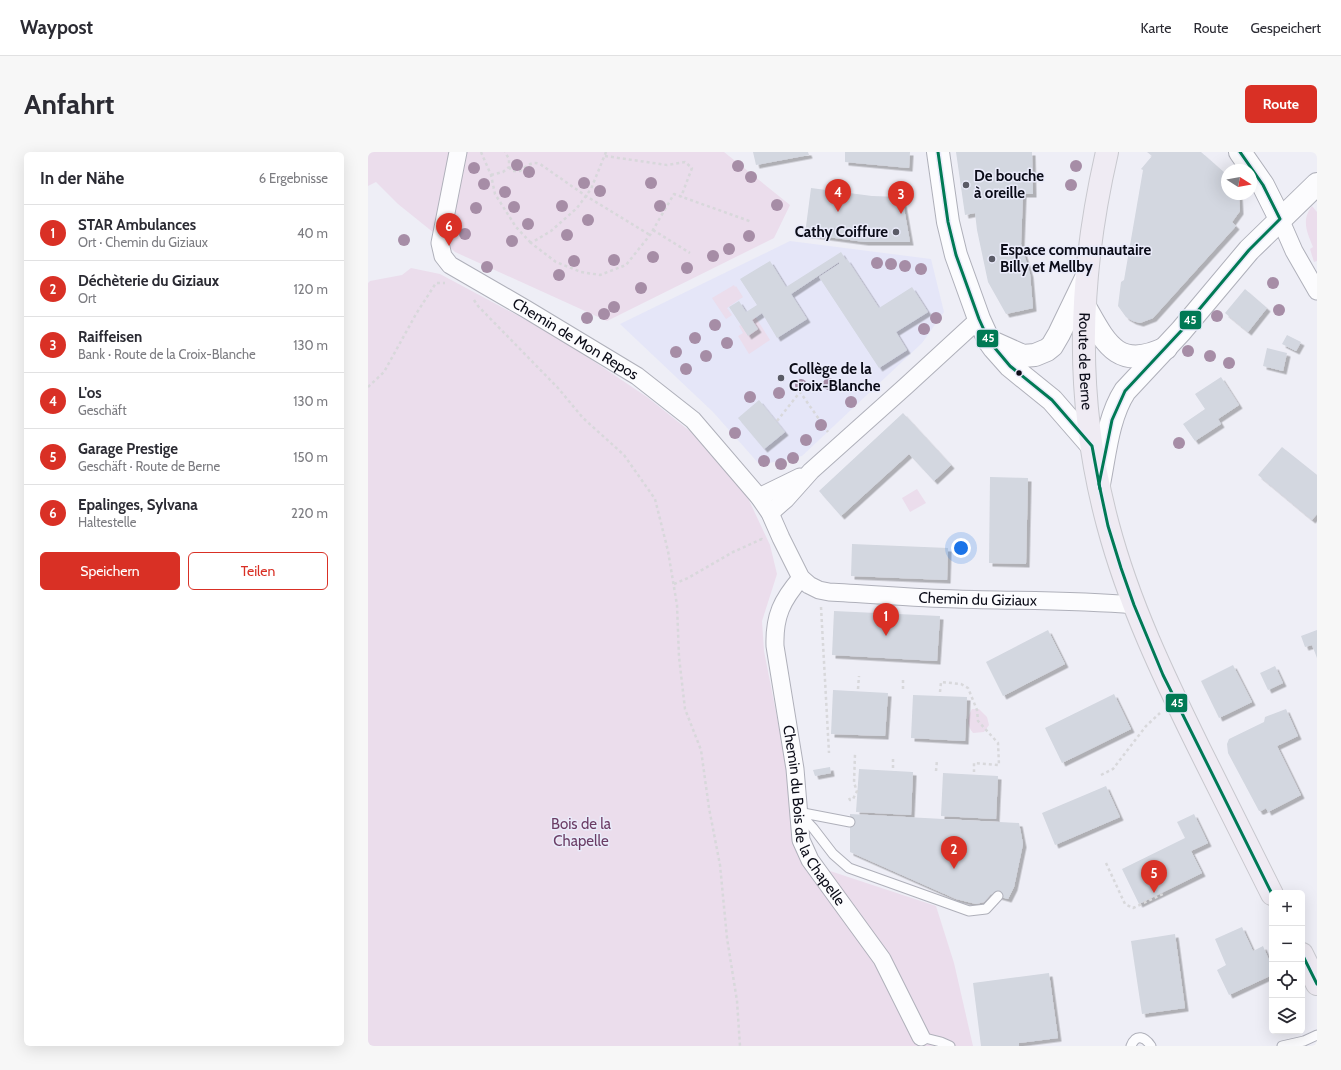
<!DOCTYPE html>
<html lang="de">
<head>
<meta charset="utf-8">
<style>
  :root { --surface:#fff; --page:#f7f7f7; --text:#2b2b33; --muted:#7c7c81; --line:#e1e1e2; --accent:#d93025 }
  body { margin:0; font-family:Cabin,sans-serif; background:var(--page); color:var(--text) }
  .controls { position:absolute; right:12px; bottom:12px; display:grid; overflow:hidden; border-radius:6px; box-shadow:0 4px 16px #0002 }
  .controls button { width:36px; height:36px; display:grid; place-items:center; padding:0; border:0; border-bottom:1px solid var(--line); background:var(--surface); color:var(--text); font:20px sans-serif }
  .compass { position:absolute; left:853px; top:12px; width:36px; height:36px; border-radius:50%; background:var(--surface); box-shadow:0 4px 16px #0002; rotate:101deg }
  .you { position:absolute; left:593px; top:396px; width:14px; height:14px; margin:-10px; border:3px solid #fff; border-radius:50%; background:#1a73e8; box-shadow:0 0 0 6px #1a73e833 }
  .badge { display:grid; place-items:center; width:26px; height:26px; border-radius:50%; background:var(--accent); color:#fff; font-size:13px; font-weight:700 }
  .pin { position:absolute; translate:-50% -33px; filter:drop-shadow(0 1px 2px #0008) }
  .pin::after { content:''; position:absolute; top:21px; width:14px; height:12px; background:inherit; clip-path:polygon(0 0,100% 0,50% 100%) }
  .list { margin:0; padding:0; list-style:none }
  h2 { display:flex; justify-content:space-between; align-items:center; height:52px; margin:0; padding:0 16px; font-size:17px }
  h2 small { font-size:13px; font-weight:400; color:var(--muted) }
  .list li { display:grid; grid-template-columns:26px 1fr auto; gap:12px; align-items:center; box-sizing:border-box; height:56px; padding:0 16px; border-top:1px solid var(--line) }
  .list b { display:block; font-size:15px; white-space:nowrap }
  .list p { margin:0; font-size:13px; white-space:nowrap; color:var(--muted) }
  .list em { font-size:13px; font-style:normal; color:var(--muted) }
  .actions { display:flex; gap:8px; padding:12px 16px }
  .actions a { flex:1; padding:9px 0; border:1px solid var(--accent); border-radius:6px; text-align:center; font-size:14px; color:var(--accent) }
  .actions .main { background:var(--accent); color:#fff }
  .icon { flex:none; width:22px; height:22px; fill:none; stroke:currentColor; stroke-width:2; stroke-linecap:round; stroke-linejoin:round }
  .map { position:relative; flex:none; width:949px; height:894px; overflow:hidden; border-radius:6px }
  header { display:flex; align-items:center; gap:24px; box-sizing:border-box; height:56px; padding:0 20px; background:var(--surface); border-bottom:1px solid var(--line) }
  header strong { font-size:19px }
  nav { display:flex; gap:22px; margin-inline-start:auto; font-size:14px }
  .intro { display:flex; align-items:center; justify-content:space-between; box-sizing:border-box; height:96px; padding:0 24px }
  h1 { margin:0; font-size:28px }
  .button { padding:10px 18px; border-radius:6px; background:var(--accent); color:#fff; font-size:14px; font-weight:700 }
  main { display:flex; gap:24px; padding:0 24px }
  aside { flex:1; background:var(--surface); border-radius:6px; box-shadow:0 4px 16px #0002 }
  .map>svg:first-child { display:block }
  .built { fill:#e5e6f8 }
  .green { fill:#ebddec }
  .building { fill:#d3d7e0; filter:url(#shadow) }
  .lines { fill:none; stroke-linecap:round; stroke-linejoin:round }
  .service-casing { stroke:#afb0ba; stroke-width:11 }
  .minor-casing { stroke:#afb0ba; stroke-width:19 }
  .tertiary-casing { stroke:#afb0ba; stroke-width:24 }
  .primary-casing { stroke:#c8c8ce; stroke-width:24 }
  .path { stroke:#d8d8db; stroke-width:2.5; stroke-dasharray:3 3; stroke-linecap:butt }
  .service { stroke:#fcfcfe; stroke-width:9 }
  .minor { stroke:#fcfcfe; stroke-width:17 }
  .tertiary { stroke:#fcfcfe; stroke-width:22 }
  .primary { stroke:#efebf3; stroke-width:22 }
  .bus-1-casing { stroke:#eaebfa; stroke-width:6 }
  .bus-1 { stroke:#007a55; stroke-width:3 }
  .tree { fill:#a68da6 }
  .poi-dot { fill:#5a5b66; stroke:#eaebfa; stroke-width:1.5 }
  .bus-dot { fill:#0b0c18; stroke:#eaebfa; stroke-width:1.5 }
  .labels { text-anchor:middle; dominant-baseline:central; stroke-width:3; stroke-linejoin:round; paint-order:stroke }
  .poi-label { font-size:15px; font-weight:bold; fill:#0b0c18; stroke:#eaebfa; text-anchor:start }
  .street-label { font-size:15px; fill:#0b0c18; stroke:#eaebfa }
  .park-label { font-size:15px; fill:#6b3d65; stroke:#eaebfa }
  .line-badge { stroke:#eaebfa; stroke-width:1.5 }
  .badge-label { font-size:11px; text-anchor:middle; font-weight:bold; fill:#fff }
</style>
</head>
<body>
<header>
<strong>Waypost</strong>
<nav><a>Karte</a><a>Route</a><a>Gespeichert</a></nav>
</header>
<div class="intro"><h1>Anfahrt</h1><a class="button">Route</a></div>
<main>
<aside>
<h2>In der Nähe<small>6 Ergebnisse</small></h2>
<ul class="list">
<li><span class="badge">1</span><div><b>STAR Ambulances</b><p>Ort · Chemin du Giziaux</p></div><em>40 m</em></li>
<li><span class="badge">2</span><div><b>Déchèterie du Giziaux</b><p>Ort</p></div><em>120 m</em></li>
<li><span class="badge">3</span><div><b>Raiffeisen</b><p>Bank · Route de la Croix-Blanche</p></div><em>130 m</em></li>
<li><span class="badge">4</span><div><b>L'os</b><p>Geschäft</p></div><em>130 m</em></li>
<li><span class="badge">5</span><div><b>Garage Prestige</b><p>Geschäft · Route de Berne</p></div><em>150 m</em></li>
<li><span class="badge">6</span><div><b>Epalinges, Sylvana</b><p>Haltestelle</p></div><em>220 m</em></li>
</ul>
<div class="actions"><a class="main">Speichern</a><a>Teilen</a></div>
</aside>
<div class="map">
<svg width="949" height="894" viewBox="0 0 949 894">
  <defs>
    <filter id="shadow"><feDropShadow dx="3.5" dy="3.5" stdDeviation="0" flood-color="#0004"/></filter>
  </defs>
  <rect width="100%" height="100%" fill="#eeeef6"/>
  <!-- built -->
  <polygon class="built" points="422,89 563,107 576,160 554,191 434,304 392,313 345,260 252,172"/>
  <!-- green -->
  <g class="green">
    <polygon points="0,0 356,0 422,53 406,86 239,169 87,100 71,85 30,52 8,30 0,34"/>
    <path d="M944 54 949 60V109L946 110 942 97 945 95C939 80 933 68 944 54Z"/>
    <polygon points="43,116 72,122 188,184 279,245 323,280 379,344 402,393 409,422 394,469 396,499 419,616 425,667 459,718 568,754 586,811 605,894 0,894 0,131 2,129 34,123"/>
    <polygon points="366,133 367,135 368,134 375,145 359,156 364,163 358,167 344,146"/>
    <polygon points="387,164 402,188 381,202 370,184 375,181 371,174"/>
    <polygon points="549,337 558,351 542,360 534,346"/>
    <path d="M604 557H611L619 565 621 573 616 580 605 581C599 574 599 565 604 557Z"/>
  </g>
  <!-- building -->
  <g class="building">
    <polygon points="385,0 440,0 441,3 388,13"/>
    <polygon points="477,0 542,0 541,16 477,10"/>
    <polygon points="588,0 664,0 665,42 655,42 653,92 662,122 665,156 638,162 620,130 609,78 607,61 597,63"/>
    <polygon points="779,0 833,0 859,23 859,42 871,42 872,59 864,70 868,74 785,166 772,171 765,169 758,165 750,154 753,130 756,128 775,18 773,17 784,4"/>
    <polygon points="443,36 504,44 534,45 542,90 497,90 437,82"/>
    <polygon points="473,100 478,108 479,107 511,156 544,135 560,160 528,180 539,198 511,216 451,125 471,112 471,110 423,142 439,167 409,186 394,161 384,168 390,177 380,184 361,155 371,149 378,160 389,153 372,127 402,109 418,135"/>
    <polygon points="877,137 899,156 880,180 857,161"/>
    <polygon points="919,183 933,190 928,199 914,192"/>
    <polygon points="899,196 919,201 915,219 895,214"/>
    <polygon points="853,225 871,253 850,267 853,272 827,289 815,272 837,257 827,242"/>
    <polygon points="391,248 417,280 396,297 370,266"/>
    <polygon points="535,261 583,313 566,329 541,302 473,364 451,339"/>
    <polygon points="914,295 949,323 949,362 944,368 890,323"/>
    <polygon points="622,325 660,326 658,412 621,411"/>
    <polygon points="484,392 580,396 579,428 483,424"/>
    <polygon points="466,459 572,464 569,509 464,503"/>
    <polygon points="680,478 697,512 635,544 618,510"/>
    <polygon points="949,478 949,506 944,493 937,495 933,484"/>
    <polygon points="865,513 884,550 851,566 833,529"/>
    <polygon points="907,514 915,531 900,538 892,521"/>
    <polygon points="465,538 520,541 517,584 463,582"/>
    <polygon points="746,542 763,577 694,611 677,576"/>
    <polygon points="545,543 599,545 597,589 543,586"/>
    <polygon points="918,557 930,584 909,594 933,643 900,660 898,656 893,659 891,659 860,601 859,592 861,587 896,570 897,565"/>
    <polygon points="462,615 463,621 447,624 445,618"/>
    <polygon points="491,617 545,620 543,663 488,660"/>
    <polygon points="575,621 630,624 628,667 573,664"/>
    <polygon points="738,634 752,665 687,693 674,661"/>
    <polygon points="482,662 651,671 655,692 646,735 640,747 623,742 616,750 608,752 588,747 482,700"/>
    <polygon points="826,662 840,691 823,699 834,721 771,752 754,717 817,686 809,670"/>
    <polygon points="874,775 885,799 895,794 904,815 904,823 861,843 849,818 858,813 847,787"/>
    <polygon points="807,782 817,856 774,862 763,789"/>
    <polygon points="681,821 690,886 651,891 651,894 613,894 605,831"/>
  </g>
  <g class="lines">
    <defs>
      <g id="service">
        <polyline points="482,670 430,660 445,676 465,702 481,716 601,759 618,757 630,744"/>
        <polyline points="553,885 573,890 582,894"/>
        <path d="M763 894C768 881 777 885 783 894"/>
        <polyline points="914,894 936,889 949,883"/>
      </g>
      <g id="minor">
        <path id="s1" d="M90 0 72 91 75 104 82 113 158 157 269 224 325 268 391 345 402 361 413 386 433 426 441 433 451 438 461 440C503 442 546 446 589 447 648 449 707 448 766 453"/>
        <polyline points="912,67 926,99 949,139"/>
        <polyline points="391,345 432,325"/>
        <polyline points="402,361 418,347 443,319 538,234 611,167"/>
        <path id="s2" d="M433 426C414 448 406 464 407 494L427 617 433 688 442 708 514 807 553 885"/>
      </g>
      <g id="tertiary">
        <polyline points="570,0 580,70 588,103 611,167 621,189 626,196 642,214 684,248 724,294"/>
        <polyline points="872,0 895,33 912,67"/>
        <path d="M716 153C737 190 749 220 798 196"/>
        <polyline points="626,191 655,204 667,203 679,198 684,194 691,182 718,126"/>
        <path d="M731 332C737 302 740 265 757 239L813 179 881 98 949 32"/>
      </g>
      <g id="primary">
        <path id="s3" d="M739 0C710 126 706 247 740 373 761 452 796 525 832 598 856 646 880 694 904 742"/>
        <polyline points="934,802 949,832"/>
      </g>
    </defs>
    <!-- service casing -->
    <use href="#service" class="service-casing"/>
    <!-- minor casing -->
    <use href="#minor" class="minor-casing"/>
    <!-- tertiary casing -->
    <use href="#tertiary" class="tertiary-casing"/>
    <!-- primary casing -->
    <use href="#primary" class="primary-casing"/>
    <!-- path -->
    <g class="path">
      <polyline points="113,0 123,23 127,42 148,75 163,91"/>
      <polyline points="238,0 223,37 209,56 183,79 163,91 188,110 213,120 232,123 258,113 282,83 306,42 384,70"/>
      <polyline points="237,4 299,13 317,10 324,16 313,45"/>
      <path d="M141 15 144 19H152C159 14 163 9 172 12L218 44 282 83"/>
      <polyline points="123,23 135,20 141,15 141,7 137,0"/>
      <polyline points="285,78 322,101"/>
      <polyline points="106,148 110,154 190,236 215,266 256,303 287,347 300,399 309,453 311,505 317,557 333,598 341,656 352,713 359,786 369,849 372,894"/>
      <polyline points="0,235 16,220 48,162 68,131 77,131"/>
      <polyline points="409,269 432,240 460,280"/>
      <polyline points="306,432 320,426 365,400 394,387 395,389"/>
      <polyline points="453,455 461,601"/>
      <polyline points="490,537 491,524"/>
      <polyline points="535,537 535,527"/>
      <polyline points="572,540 573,530 593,532 600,536 609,558 610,569 630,591 631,613 606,611 606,620"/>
      <polyline points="525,616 525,605"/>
      <polyline points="568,619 569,608"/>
      <polyline points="733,623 745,617 778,574 792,561"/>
      <polyline points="481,646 482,648 485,647 489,639 486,631 487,602"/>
      <polyline points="738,711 757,752 765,756 795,742"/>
    </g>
    <!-- service -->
    <use href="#service" class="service"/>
    <!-- minor -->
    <use href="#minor" class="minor"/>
    <!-- tertiary -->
    <use href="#tertiary" class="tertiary"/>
    <!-- primary -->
    <use href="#primary" class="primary"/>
    <defs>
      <g id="bus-1">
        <polyline points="570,0 580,70 588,103 611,167 621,189 642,214 684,248 724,294 732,337"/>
        <polyline points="872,0 895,33 912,67 881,98 813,179 757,239 744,268 731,332 740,374 753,416 766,453 795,523 904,742"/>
        <polyline points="934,802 949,832"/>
      </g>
    </defs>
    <!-- bus-1 casing -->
    <use href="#bus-1" class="bus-1-casing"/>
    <!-- bus-1 -->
    <use href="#bus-1" class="bus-1"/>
  </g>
  <!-- trees -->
  <g class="tree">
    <circle cx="149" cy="13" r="6"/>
    <circle cx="370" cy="14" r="6"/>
    <circle cx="708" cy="14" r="6"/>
    <circle cx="106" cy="16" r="6"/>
    <circle cx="161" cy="20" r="6"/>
    <circle cx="383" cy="25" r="6"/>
    <circle cx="216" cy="31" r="6"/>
    <circle cx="283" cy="31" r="6"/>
    <circle cx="116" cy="32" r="6"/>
    <circle cx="703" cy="33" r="6"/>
    <circle cx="232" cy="39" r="6"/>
    <circle cx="137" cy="40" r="6"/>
    <circle cx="409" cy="53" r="6"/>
    <circle cx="194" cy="54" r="6"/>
    <circle cx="292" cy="54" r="6"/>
    <circle cx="146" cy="55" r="6"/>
    <circle cx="108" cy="56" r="6"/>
    <circle cx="220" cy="68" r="6"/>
    <circle cx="160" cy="72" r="6"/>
    <circle cx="97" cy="82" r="6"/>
    <circle cx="199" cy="83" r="6"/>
    <circle cx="381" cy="84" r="6"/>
    <circle cx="36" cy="88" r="6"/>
    <circle cx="144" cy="89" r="6"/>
    <circle cx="361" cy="97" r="6"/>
    <circle cx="345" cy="104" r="6"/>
    <circle cx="285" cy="105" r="6"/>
    <circle cx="246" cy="108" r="6"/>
    <circle cx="206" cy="109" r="6"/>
    <circle cx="509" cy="111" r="6"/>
    <circle cx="523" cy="112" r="6"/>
    <circle cx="537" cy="114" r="6"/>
    <circle cx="119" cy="115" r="6"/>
    <circle cx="319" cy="116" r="6"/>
    <circle cx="553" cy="117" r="6"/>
    <circle cx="191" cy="123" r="6"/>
    <circle cx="905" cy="131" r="6"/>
    <circle cx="273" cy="136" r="6"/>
    <circle cx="246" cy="155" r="6"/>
    <circle cx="911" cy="158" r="6"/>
    <circle cx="236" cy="162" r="6"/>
    <circle cx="849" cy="164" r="6"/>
    <circle cx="219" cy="166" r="6"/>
    <circle cx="568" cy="166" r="6"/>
    <circle cx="347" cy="173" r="6"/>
    <circle cx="556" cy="177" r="6"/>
    <circle cx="327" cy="186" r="6"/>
    <circle cx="359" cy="191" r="6"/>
    <circle cx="820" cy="199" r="6"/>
    <circle cx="308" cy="200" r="6"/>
    <circle cx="338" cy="204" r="6"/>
    <circle cx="842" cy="204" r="6"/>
    <circle cx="861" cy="211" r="6"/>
    <circle cx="318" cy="217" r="6"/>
    <circle cx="461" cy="232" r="6"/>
    <circle cx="433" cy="233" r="6"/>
    <circle cx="411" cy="241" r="6"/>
    <circle cx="382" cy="245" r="6"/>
    <circle cx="483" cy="250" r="6"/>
    <circle cx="453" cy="273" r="6"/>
    <circle cx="367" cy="281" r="6"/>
    <circle cx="438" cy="288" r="6"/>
    <circle cx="811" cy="291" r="6"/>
    <circle cx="425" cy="306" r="6"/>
    <circle cx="396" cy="309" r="6"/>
    <circle cx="413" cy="312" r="6"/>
  </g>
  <!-- markers -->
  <g class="poi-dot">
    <circle cx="598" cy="33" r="4"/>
    <circle cx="528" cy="80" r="4"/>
    <circle cx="624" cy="107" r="4"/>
    <circle cx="413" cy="226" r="4"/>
  </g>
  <circle class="bus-dot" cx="651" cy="221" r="3.5"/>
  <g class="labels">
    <!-- poi labels -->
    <g class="poi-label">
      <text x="606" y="24">De bouche<tspan x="606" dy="17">à oreille</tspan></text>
      <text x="520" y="80" text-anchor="end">Cathy Coiffure</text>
      <text x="632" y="98">Espace communautaire<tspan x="632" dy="17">Billy et Mellby</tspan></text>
      <text x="421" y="217">Collège de la<tspan x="421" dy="17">Croix-Blanche</tspan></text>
    </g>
    <!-- street labels -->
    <g class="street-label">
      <text stroke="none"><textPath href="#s1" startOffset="263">Chemin de Mon Repos</textPath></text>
      <text stroke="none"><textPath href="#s3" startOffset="211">Route de Berne</textPath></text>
      <text stroke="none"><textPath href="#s1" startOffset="780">Chemin du Giziaux</textPath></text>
      <text stroke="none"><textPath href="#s2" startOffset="251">Chemin du Bois de la Chapelle</textPath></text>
    </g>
    <!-- park labels -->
    <g class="park-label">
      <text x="213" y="672">Bois de la<tspan x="213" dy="17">Chapelle</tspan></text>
    </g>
  </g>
  <g class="line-badge">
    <rect x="811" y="158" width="23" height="20" rx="4" fill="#007a55"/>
    <rect x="608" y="177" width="23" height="19" rx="4" fill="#007a55"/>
    <rect x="797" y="541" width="23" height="20" rx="4" fill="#007a55"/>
  </g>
  <g class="badge-label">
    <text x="822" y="172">45</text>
    <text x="620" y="190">45</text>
    <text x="809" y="555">45</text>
  </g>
</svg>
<div class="controls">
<button>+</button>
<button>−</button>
<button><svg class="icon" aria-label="locate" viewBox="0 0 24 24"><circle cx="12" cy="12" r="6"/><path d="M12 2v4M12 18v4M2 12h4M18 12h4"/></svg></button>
<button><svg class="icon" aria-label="layers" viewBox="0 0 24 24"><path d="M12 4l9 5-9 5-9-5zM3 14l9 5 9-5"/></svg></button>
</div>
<svg class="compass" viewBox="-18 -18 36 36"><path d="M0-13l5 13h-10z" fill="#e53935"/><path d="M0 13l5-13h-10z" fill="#7c7c81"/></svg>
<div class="you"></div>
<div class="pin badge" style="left:518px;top:484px">1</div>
<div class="pin badge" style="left:586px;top:717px">2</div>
<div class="pin badge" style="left:533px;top:62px">3</div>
<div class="pin badge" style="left:470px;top:60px">4</div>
<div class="pin badge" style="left:786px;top:741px">5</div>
<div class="pin badge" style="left:81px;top:94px">6</div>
</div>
</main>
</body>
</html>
